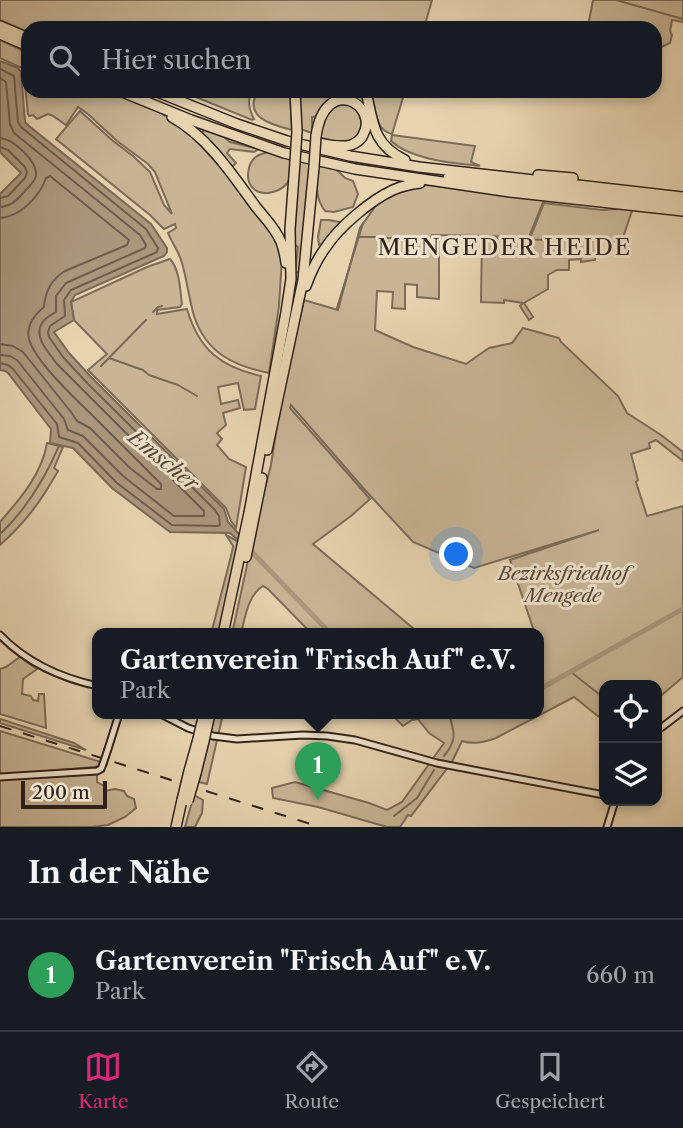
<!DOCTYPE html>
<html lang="de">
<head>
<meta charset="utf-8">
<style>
  :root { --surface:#171b24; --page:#20242c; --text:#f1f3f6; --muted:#9ea1a6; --line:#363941; --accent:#db2777 }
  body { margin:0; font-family:"Libre Caslon Text",serif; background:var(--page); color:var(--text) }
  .controls { position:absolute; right:21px; bottom:21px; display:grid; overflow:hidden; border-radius:14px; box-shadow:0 4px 10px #0003 }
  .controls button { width:63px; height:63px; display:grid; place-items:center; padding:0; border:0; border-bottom:2px solid var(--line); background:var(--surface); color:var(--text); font:35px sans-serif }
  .scale { position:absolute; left:21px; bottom:18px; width:86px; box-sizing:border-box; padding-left:7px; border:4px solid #32231a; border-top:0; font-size:19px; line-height:24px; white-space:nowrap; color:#32231a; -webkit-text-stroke:5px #efe2cc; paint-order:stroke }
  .you { position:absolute; left:457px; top:555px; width:24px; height:24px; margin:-18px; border:5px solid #fff; border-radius:50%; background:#1a73e8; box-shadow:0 0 0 10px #1a73e833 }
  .badge { display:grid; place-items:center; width:46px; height:46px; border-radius:50%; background:var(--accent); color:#fff; font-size:23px; font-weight:700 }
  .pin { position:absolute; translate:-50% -58px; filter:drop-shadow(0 2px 4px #0008) }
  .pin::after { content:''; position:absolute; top:37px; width:24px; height:21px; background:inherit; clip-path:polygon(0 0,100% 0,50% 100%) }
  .popup { position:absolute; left:92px; top:628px; width:452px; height:91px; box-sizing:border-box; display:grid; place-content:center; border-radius:14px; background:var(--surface); filter:drop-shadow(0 2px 5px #0005); font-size:23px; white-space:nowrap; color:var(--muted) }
  .popup b { font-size:26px; color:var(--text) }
  .popup::after { content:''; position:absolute; left:50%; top:100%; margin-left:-14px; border:14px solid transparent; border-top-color:var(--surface) }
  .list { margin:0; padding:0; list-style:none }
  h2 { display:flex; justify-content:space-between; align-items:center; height:91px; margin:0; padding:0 28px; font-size:30px }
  h2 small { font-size:23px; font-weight:400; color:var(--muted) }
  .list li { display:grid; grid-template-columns:46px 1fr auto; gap:21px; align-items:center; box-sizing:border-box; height:112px; padding:0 28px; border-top:2px solid var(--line) }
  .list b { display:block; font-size:26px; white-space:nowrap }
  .list p { margin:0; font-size:23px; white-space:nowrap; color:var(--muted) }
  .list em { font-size:23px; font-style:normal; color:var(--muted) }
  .icon { flex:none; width:38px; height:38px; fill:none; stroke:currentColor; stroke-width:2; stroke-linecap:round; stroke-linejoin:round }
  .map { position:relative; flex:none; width:683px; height:827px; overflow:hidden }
  .search { position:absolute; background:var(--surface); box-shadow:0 4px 10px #0003; left:21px; right:21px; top:21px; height:77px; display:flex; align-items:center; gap:18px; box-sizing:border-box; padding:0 24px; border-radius:21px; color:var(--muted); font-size:26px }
  .sheet { height:203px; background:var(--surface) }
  nav { display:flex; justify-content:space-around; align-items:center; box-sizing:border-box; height:98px; border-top:2px solid var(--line); background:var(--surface); font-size:19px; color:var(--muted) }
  nav a { display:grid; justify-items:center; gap:4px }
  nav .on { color:var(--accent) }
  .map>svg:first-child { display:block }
  .green { fill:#c7b596; stroke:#7c6c58; stroke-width:2 }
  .water { fill:#a9977d; stroke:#796955; stroke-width:2 }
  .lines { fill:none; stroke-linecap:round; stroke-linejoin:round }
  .shore { stroke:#6e5d4c; stroke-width:2 }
  .stream { stroke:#796955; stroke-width:2 }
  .river { stroke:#a9977d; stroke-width:5 }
  .secondary-casing { stroke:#32231a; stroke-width:9 }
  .highway-casing { stroke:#32231a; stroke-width:12 }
  .secondary { stroke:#efe2cc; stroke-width:5 }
  .highway { stroke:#e6d3b0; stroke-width:9 }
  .rail { stroke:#32231a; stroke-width:2; stroke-dasharray:12 12; stroke-linecap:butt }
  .secondary-bridge-casing { stroke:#32231a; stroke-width:9; stroke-linecap:butt }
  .highway-bridge-casing { stroke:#32231a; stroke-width:12; stroke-linecap:butt }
  .secondary-bridge { stroke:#efe2cc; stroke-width:5 }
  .highway-bridge { stroke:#e6d3b0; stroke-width:9 }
  .labels { text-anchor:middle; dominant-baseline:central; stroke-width:6; stroke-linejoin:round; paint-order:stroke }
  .park-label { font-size:19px; font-style:italic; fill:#574839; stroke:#efe2cc }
  .water-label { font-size:21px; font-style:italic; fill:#564638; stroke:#efe2cc }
  .quarter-label { font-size:23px; letter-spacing:2px; fill:#32231a; stroke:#efe2cc }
</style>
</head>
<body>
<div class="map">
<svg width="683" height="827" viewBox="0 0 683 827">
  <rect width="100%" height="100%" fill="#e6d3b0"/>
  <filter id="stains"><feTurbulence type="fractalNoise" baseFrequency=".00286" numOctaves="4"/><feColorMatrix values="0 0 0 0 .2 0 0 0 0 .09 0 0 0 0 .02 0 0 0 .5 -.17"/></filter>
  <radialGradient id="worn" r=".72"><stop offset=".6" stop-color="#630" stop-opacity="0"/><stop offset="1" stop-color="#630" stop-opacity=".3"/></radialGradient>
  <!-- green -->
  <g class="green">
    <polygon points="0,0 432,0 424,28 28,28 28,32 0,20"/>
    <polygon points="593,0 683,0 683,22 672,20 670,31 672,35 670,43 655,50 655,28 591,28 588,26"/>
    <path d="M0 40 28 53V91H110L141 103 158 111 175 123 193 137 225 172 275 236 282 258 279 306 269 373C234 366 206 353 194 316 189 299 187 280 182 263 179 252 172 243 168 233L176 228 175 224 164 229 150 215 56 139 80 111 113 141 133 156 150 172 164 205 172 214 155 172 148 164 117 141 88 114 78 107 66 125 53 116 48 114 37 119 33 115 29 116 28 114 24 75 22 68 0 58Z"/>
    <path d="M181 91H252C247 101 249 109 254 119L252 120Z"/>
    <path d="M258 91H288L290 94 292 130C273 125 242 118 258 91Z"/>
    <polygon points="298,91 364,91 367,113 362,105 326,104 318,116 312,117 312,133 300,129"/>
    <path d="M371 91H405L392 134C374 130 375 106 371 91Z"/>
    <path d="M349 104C366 113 367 141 345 142 338 143 329 139 322 138L319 134 320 128 329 111 337 105Z"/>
    <polygon points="204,130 222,135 230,142 259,149 254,152 230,149 227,153 236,163 231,168 201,134"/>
    <path d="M392 135 475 146 471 162 480 166C453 163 412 160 391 141Z"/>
    <path d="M268 152 289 158C291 164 291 173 289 180 284 191 265 197 255 190 244 182 247 163 257 156 261 154 264 153 268 152Z"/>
    <polygon points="299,160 310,163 311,167 300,273 295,272 298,247 294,244 294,232"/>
    <path d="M318 166 335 168 345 178 353 181 358 194 353 207 334 212 325 211C314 196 317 183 318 166Z"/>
    <path d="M429 185 544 200 529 237 432 235 431 238H439V299L417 297V285L405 284V309L392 308 393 292 377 291 375 330 413 347 466 364 489 348 512 343 523 328 559 338 561 342 618 396 627 413 661 435 683 452V461L656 440 649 443 650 448 631 454 638 480 636 482 647 516 683 506V677L657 699V685H604V721L574 697 496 738C484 742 474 745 462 741L452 762 411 816 408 815 400 827H387L318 807 273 798 272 788 295 782 369 803 387 810 402 802 444 743 429 733 418 719 412 720 403 726 391 714H538V634H535L510 560 599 530 474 568 413 542 365 490 291 405 290 408 370 499 351 516 313 544 420 634H312L268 589 263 586C248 595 245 617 241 634H232L258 515 271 465 282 394 304 300 338 310 360 228 377 204 404 188Z"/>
    <polygon points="544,203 602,210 633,208 621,243 601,239 596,241 595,260 581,262 581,259 569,260 569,270 557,270 548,275 548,289 524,303 533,317 529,320 520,306 523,303 504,300 504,303 481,302 482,238 530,238"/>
    <polygon points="321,220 329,220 340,222 339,226 324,243 319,245 318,237"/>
    <path d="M170 259C180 270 180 290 182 304L180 307 157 310V314L187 309C199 350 221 367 261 376L255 409 244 410 238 383 218 387 221 404 238 400 240 408 223 413 226 425 217 433 222 439 217 445 229 459 246 467 236 528 231 521 226 508 88 370 107 354 74 320 71 302 147 267Z"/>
    <path d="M47 443 63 447 54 468 58 471C41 501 26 522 0 545V522C20 499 42 474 47 443Z"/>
    <polygon points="226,535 239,542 220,634 211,634 232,552 233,546"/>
    <polygon points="21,656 25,661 37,669 23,679 22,694 31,696 33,700 38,701 39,694 44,694 46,728 0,714 0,669 6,667"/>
    <polygon points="214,714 223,714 207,784 199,782"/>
    <polygon points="0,719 74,743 86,750 0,723"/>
    <polygon points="0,731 101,762 98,766 94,767 0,775"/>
    <polygon points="95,773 97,775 97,782 104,786 104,791 115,789 124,791 127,796 134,799 136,808 125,817 108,825 92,827 0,827 0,779"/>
    <polygon points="194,795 203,800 202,813 195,827 185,827"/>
  </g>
  <!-- water -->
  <polygon class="water" points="0,61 18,68 21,72 25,122 29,126 151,224 167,248 167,252 164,256 75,295 71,302 74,320 54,332 69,353 92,378 220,505 224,509 228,522 240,535 239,541 230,533 170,532 166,529 112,488 73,448 50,443 51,429 8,373 5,371 0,370 0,194 21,173 0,152"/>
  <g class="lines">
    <!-- shore -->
    <g class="shore">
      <polyline points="0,69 14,76 18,122 21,127 146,229 158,248 157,252 71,290 64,300 65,316 50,326 48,332 49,337 63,357 87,383 215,510 219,516 220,525 217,526 172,525 117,483 78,443 59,437 57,424 13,369 8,365 0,363"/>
      <path d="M0 78 6 82 10 124 14 133 140 235 146 245 145 248 66 283 56 296V312C51 315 45 318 42 323 33 337 49 353 57 364L204 511V516H174L123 476 83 436 68 430 64 419 17 360 10 356 0 355"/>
      <path d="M0 138C13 139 38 161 36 176 34 183 28 188 23 193 16 201 11 206 0 207"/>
      <polyline points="0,147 8,150 25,167 27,172 25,178 8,196 0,198"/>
      <path d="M0 218C20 217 40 196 46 178L50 176 129 240 127 245 65 271C52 279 45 291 44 307 34 315 26 325 29 339 35 362 78 401 95 418 117 440 139 462 161 484V489H157L130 468 90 428 77 421 71 412 23 352 13 346 0 344"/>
    </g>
    <!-- stream -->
    <g class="stream">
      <polyline points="616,0 683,19"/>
      <polyline points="359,237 376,237"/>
      <polyline points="378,238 399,238"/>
      <polyline points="401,238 409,238"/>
      <polyline points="412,238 433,238"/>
      <polyline points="435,238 441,238"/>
      <polyline points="447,238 487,239"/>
      <polyline points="490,239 560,240"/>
      <polyline points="337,308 363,223"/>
      <polyline points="153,312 158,307 162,306"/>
      <polyline points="109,358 143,370 149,375 178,385 197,396"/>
      <polyline points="101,366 146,320"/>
      <path d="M0 534C26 510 45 478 59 446"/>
      <polyline points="571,672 604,698"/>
      <path d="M444 756C457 740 455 734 449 714"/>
      <polyline points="394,816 417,798 434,770"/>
    </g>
    <!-- river -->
    <g class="river">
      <polyline points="248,548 331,634"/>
      <polyline points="538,690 683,609"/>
    </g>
    <defs>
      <g id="secondary">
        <path d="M0 635C26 662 61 678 98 686"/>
        <polyline points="161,714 188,728 213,736 237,739 303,735 327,736 355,740 437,763 604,795"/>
        <polyline points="657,731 683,711"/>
        <polyline points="108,749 119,714"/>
        <polyline points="0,777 97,771 101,769 103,764"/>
        <polyline points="607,827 615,801"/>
      </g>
      <g id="highway">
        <polyline points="0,26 28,38"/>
        <polyline points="0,34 28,46"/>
        <polyline points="120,91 191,120 284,153 355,169 510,192 683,211"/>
        <polyline points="155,91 237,124 287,141 350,156 419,167 683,197"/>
        <polyline points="295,91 297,131"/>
        <path d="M366 91C373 123 373 145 405 160"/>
        <path d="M172 117C208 137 232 174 256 207 265 218 276 229 281 242 284 249 285 256 286 263"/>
        <path d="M316 136C325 73 380 105 363 135 361 140 356 143 351 145 341 148 329 145 318 143"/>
        <polyline points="538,175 573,178"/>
        <polyline points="448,178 683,204"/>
        <path d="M306 286C311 272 317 259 326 247 339 227 371 200 393 190 402 186 411 184 420 183"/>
        <polyline points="267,450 303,280 314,167"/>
        <polyline points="246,557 262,478"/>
        <polyline points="223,634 249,513 286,312 291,279 290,229 295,162"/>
        <polyline points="201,726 204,714"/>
        <polyline points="207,727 210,714"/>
        <polyline points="189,771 198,739"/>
        <polyline points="196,773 204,741"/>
        <polyline points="176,827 182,800"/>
      </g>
    </defs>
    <!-- secondary casing -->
    <use href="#secondary" class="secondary-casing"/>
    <!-- highway casing -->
    <use href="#highway" class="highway-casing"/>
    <!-- secondary -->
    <use href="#secondary" class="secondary"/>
    <!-- highway -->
    <use href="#highway" class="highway"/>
    <!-- rail -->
    <polyline class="rail" points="0,726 320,827"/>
    <defs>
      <polyline id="secondary-bridge" points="103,764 108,749"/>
      <g id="highway-bridge">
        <polyline points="295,162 297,131"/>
        <polyline points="314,167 316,136"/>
        <polyline points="198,739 201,726"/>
        <polyline points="204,741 207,727"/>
        <polyline points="182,800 189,771"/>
        <polyline points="188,801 196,773"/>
      </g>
    </defs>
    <!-- secondary-bridge casing -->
    <use href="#secondary-bridge" class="secondary-bridge-casing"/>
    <!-- highway-bridge casing -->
    <use href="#highway-bridge" class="highway-bridge-casing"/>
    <!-- secondary-bridge -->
    <use href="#secondary-bridge" class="secondary-bridge"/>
    <!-- highway-bridge -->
    <use href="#highway-bridge" class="highway-bridge"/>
  </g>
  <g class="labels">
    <!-- park labels -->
    <g class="park-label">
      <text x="563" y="573">Bezirksfriedhof<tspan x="563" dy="22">Mengede</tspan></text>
    </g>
    <!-- water labels -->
    <g class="water-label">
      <text transform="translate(164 460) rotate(39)">Emscher</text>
    </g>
    <!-- quarter labels -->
    <g class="quarter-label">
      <text x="505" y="247">MENGEDER HEIDE</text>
    </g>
  </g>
  <rect width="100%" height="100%" filter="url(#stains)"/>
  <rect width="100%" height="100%" fill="url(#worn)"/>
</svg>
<div class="controls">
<button><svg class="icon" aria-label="locate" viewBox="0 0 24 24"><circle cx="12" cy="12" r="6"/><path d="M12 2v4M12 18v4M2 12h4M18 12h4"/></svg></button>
<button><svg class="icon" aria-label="layers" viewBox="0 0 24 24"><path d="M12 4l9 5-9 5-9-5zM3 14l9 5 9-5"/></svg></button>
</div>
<div class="scale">200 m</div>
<div class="you"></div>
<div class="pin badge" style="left:318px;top:800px;background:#2e9e5b">1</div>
<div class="popup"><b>Gartenverein &quot;Frisch Auf&quot; e.V.</b>Park</div>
<div class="search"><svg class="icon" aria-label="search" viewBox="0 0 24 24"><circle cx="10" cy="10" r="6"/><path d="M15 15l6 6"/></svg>Hier suchen</div>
</div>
<section class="sheet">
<h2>In der Nähe<small></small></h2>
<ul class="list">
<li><span class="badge" style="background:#2e9e5b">1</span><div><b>Gartenverein &quot;Frisch Auf&quot; e.V.</b><p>Park</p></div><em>660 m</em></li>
</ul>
</section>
<nav>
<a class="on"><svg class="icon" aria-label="map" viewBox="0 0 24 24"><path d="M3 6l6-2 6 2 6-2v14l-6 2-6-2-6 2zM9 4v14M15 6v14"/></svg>Karte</a>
<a><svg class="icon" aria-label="directions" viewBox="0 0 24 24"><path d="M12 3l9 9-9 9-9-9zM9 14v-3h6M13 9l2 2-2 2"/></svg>Route</a>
<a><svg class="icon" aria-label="saved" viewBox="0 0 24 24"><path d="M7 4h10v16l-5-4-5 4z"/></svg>Gespeichert</a>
</nav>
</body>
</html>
